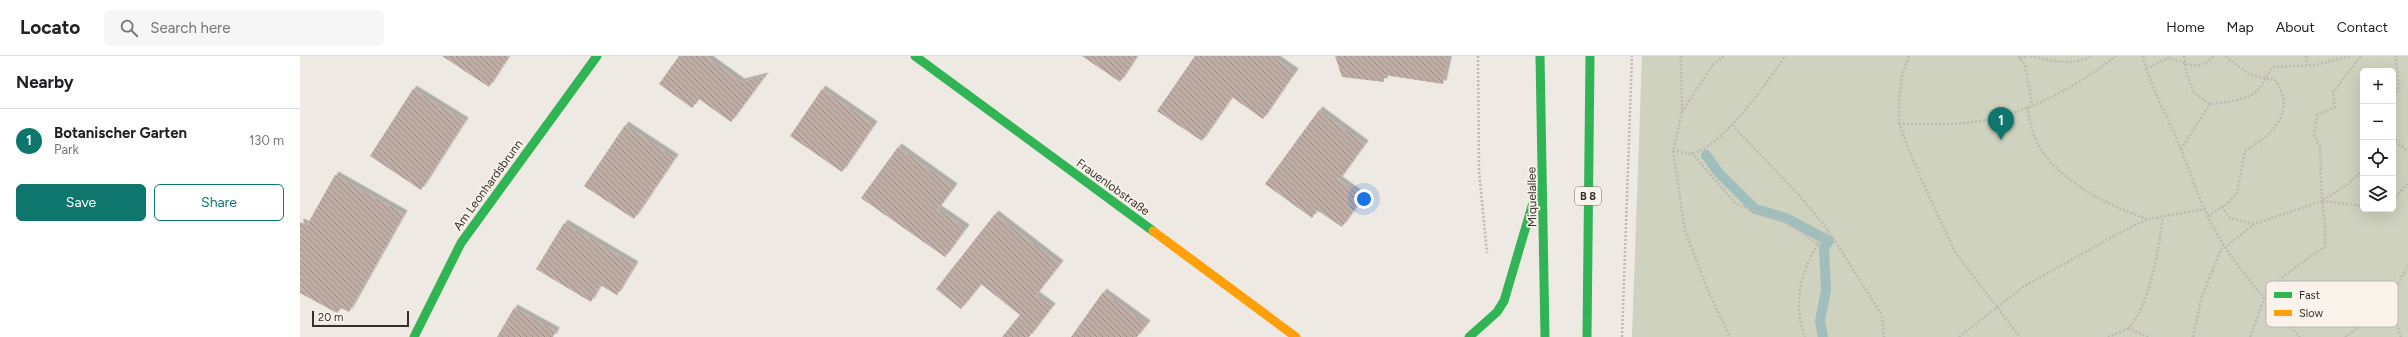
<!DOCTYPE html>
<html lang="en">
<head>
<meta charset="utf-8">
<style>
  :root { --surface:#fff; --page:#f6f6f6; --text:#202124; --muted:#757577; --line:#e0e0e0; --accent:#0f766e }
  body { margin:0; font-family:Figtree,sans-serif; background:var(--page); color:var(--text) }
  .controls { position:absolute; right:12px; top:12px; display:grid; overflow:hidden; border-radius:6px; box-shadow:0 4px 16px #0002 }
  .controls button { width:36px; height:36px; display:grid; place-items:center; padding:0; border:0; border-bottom:1px solid var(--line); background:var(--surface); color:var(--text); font:20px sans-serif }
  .scale { position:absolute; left:12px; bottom:10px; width:97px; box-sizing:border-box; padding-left:4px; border:2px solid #382f2a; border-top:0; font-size:11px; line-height:14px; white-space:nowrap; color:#382f2a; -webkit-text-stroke:3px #f9f3ec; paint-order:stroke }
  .you { position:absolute; left:1064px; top:143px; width:14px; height:14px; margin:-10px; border:3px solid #fff; border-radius:50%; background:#1a73e8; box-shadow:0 0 0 6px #1a73e833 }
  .badge { display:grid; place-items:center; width:26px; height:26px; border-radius:50%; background:var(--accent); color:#fff; font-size:13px; font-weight:700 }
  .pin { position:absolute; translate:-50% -33px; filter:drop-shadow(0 1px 2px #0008) }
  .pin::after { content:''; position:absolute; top:21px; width:14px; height:12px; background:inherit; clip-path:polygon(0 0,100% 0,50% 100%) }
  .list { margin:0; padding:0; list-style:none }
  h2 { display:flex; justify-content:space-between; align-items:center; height:52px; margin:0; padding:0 16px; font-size:17px }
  h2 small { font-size:13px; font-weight:400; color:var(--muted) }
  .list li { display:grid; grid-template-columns:26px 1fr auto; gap:12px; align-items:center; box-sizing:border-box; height:64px; padding:0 16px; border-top:1px solid var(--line) }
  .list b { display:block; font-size:15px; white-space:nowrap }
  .list p { margin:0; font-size:13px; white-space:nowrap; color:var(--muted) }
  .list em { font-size:13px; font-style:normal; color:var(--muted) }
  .actions { display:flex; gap:8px; padding:12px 16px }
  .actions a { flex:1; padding:9px 0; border:1px solid var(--accent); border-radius:6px; text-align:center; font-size:14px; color:var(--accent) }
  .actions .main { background:var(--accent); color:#fff }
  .icon { flex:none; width:22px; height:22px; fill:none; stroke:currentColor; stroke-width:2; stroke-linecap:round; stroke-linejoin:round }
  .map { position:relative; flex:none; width:2108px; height:281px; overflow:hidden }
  header { display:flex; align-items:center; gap:24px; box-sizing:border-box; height:56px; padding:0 20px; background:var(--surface); border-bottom:1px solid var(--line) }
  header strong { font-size:19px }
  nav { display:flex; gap:22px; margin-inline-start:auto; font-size:14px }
  .search { width:280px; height:36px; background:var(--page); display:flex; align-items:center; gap:10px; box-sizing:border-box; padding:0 14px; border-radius:6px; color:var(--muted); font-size:15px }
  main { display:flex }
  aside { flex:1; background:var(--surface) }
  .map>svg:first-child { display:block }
  .green { fill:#cfd2be; fill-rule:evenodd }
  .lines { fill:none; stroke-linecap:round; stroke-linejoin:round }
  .stream { stroke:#a1bebd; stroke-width:10 }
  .building { fill:url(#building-back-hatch); filter:url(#shadow) }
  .path { stroke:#bfb9b5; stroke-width:2.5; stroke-dasharray:2 2; stroke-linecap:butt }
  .fast { stroke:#30b455; stroke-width:9 }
  .slow { stroke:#ff9f0a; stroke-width:9 }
  .labels { text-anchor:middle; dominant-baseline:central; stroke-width:3.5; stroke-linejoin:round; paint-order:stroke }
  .shield { fill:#f9f3ec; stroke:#726a64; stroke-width:1 }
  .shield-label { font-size:11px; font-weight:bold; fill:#382f2a }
  .street-label { font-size:12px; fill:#382f2a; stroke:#f9f3ec }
  .key { fill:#f9f3ec; stroke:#bfb8b2; stroke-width:1 }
  .key-label { font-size:11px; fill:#382f2a }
</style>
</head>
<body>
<header>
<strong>Locato</strong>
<div class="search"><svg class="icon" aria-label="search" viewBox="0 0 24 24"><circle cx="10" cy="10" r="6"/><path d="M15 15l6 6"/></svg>Search here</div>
<nav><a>Home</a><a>Map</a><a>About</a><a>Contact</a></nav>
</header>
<main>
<aside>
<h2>Nearby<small></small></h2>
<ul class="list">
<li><span class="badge">1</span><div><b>Botanischer Garten</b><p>Park</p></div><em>130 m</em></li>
</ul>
<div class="actions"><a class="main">Save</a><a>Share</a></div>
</aside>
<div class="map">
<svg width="2108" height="281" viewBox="0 0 2108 281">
  <defs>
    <pattern id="building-back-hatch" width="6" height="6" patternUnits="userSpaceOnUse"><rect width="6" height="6" fill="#c0aea6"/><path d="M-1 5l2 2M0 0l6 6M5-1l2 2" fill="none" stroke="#9d8e87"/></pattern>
    <filter id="shadow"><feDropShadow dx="3.5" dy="-3.5" stdDeviation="0" flood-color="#0004"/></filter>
  </defs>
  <rect width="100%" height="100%" fill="#eee9e3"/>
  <!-- green -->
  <path class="green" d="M1342 0H2108V281H1332ZM2063 15H2093V153H2063Z"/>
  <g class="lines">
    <!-- stream -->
    <polyline class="stream" points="1406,99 1418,116 1455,153 1486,162 1529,185 1524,191 1526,234 1520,265 1523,281"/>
  </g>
  <!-- building -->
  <g class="building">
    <polygon points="142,0 209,0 189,31"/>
    <polygon points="379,0 405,0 441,26 465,20 431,66 399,43 392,52 359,28"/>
    <polygon points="782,0 837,0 820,26"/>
    <polygon points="895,0 972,0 995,16 963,63 932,41 902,85 857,55"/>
    <polygon points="1035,0 1149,0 1143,28 1084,19 1084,26 1042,21"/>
    <polygon points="113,33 165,65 121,134 70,100"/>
    <polygon points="522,33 574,69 542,116 490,80"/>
    <polygon points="1019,54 1065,88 1039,124 1063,141 1042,171 1017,154 1012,162 965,128"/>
    <polygon points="325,69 375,102 334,163 284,130"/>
    <polygon points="598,91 654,131 638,153 666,172 645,201 561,142"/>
    <polygon points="35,119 104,158 49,256 41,252 37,257 0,237 0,166 7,169"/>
    <polygon points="695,158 760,208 736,239 752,251 729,281 702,281 720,259 681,228 661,253 636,233"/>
    <polygon points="264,167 335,209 317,239 300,229 291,246 236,213"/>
    <polygon points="803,236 847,268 837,281 771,281"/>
    <polygon points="214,252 256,275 253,281 197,281"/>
  </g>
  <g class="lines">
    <!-- path -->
    <g class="path">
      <polyline points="1178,0 1179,115 1187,197"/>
      <polyline points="1381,0 1382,56 1373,95 1385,175 1409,237 1430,281"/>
      <polyline points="1609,0 1602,19 1599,47 1599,68 1619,118 1655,196 1720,281"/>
      <polyline points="1718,0 1725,9 1732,49"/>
      <path d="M1730 0C1749 4 1773 11 1791 0"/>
      <path d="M1843 0C1851 34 1868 61 1881 93 1889 112 1895 133 1904 152 1926 202 1963 242 2000 281"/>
      <polyline points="1884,0 1886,16 1894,37 1910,48"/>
      <polyline points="2006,0 2007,9"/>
      <polyline points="1720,2 1728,0"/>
      <path d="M1846 13 1868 2C1887 6 1897 18 1914 0"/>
      <polyline points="2093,44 2098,33 2096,0"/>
      <path d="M1727 51C1730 65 1733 82 1741 94 1766 129 1808 149 1847 163"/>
      <polyline points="1382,56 1412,10 1424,0"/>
      <path d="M1599 68C1621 67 1643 69 1664 67 1720 62 1772 34 1816 0"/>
      <polyline points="1432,69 1497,137 1528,174 1582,259 1584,281"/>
      <polyline points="2093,82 2108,96"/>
      <path d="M1881 93 1910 48C1925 46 1949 45 1959 33 1964 26 1967 18 1973 11L2015 9 2050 0"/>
      <path d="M1373 95C1379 95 1386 98 1392 97 1420 94 1470 23 1485 0"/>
      <path d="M1392 97 1436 148 1487 167 1518 188C1500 217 1493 248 1505 281"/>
      <polyline points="2063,114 2048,128 2022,145 2063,150"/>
      <polyline points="2093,144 2108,127"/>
      <polyline points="1922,151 1930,162 1953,168"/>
      <path d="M1908 160 1927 148 1937 137 1945 95C1972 79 1998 56 1975 24L1950 19 1925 0"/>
      <polyline points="1518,188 1528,174"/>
      <polyline points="1925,192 1954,168 2022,145 2020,90 2014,80 2017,59 2035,51 2033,36 2061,0"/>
      <polyline points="2089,245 2101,281"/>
      <polyline points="1828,272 1848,281"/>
      <polyline points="1322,281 1332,0"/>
      <polyline points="1659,281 1723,231 1819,177 1848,163 1904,153"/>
      <path d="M1808 281C1814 278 1823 276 1828 272 1850 251 1859 190 1863 161"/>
      <polyline points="1893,281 1902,240 1923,189"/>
      <path d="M1950 281C1955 269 1959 255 1964 243 1973 225 2007 203 2025 191V169L2022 145"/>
      <polyline points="2045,281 2071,263 2089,245 2108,209"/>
    </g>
    <!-- fast -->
    <g class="fast">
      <polyline points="615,0 853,175"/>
      <polyline points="1240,0 1245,281"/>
      <polyline points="114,281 161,187 297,0"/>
      <polyline points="1169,281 1197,256 1204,245 1237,133"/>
      <polyline points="1287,281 1290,0"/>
    </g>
    <!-- slow -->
    <polyline class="slow" points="853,175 996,281"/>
  </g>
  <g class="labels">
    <!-- shield labels -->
    <rect class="shield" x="1275" y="131" width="26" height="18" rx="3"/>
    <g class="shield-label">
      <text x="1288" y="140">B 8</text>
    </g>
    <!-- street labels -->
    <g class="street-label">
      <text transform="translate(188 129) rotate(-54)">Am Leonhardsbrunn</text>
      <text transform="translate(813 131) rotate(36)">Frauenlobstraße</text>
      <text transform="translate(1232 141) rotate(-91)">Miquelallee</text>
    </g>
  </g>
  <!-- legend -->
  <rect x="1966" y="225" width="132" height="46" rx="6" class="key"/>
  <rect x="1974" y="236" width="18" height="6" fill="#30b455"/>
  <rect x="1974" y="254" width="18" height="6" fill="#ff9f0a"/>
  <g class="key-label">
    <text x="1999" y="243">Fast</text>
    <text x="1999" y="261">Slow</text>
  </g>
</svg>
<div class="controls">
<button>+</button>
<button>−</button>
<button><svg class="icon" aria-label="locate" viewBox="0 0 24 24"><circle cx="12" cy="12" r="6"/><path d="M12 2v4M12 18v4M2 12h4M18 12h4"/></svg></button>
<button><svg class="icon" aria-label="layers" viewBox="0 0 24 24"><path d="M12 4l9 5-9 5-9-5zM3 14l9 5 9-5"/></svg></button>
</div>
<div class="scale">20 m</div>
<div class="you"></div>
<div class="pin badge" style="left:1701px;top:84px">1</div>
</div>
</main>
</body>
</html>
